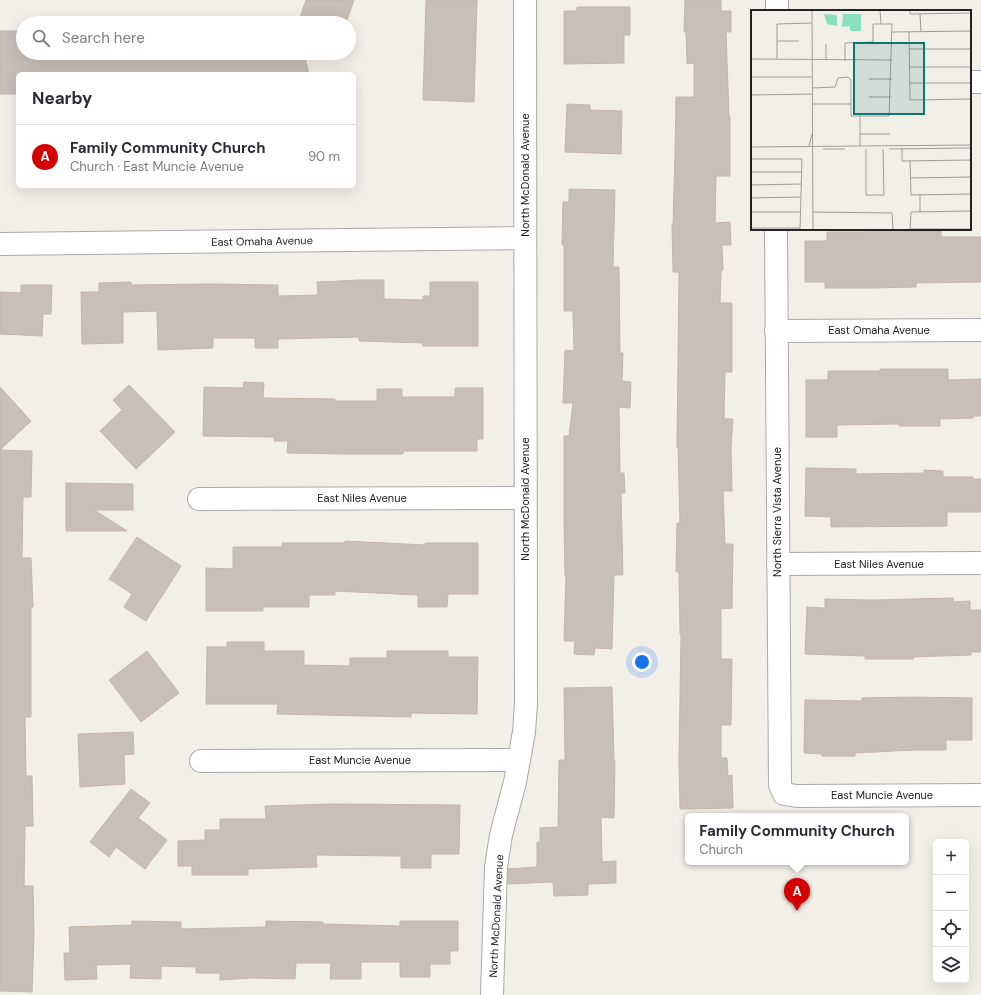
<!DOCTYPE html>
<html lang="en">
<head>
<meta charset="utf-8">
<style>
  :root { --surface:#fff; --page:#f2f2f3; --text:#2b2b33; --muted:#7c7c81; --line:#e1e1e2; --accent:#d40000 }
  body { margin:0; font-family:"DM Sans",sans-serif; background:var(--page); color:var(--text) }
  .controls { position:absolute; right:12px; bottom:12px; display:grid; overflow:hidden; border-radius:6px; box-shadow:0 4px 16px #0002 }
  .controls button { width:36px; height:36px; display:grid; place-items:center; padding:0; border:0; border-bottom:1px solid var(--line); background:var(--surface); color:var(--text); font:20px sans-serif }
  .you { position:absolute; left:642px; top:662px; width:14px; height:14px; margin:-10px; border:3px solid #fff; border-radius:50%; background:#1a73e8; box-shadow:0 0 0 6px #1a73e833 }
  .badge { display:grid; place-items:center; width:26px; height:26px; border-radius:50%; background:var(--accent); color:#fff; font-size:13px; font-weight:700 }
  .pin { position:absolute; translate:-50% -33px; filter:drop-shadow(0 1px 2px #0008) }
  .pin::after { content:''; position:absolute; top:21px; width:14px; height:12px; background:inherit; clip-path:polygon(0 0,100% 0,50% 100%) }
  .popup { position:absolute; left:685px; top:813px; width:224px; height:52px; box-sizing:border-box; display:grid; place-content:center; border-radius:6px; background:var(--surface); filter:drop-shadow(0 1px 3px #0005); font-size:13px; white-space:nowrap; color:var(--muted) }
  .popup b { font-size:15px; color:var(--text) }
  .popup::after { content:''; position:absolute; left:50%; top:100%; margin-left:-8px; border:8px solid transparent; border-top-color:var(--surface) }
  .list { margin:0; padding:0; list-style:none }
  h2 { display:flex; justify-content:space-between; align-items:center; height:52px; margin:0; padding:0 16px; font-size:17px }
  h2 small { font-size:13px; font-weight:400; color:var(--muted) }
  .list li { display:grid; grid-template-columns:26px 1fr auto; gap:12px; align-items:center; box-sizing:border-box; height:64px; padding:0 16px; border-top:1px solid var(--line) }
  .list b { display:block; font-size:15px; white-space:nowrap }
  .list p { margin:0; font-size:13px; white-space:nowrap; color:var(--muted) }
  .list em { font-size:13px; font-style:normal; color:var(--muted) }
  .icon { flex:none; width:22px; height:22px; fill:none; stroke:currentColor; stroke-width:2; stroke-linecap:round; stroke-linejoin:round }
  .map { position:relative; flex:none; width:981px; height:995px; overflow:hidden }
  .search { position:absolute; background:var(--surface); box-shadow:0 4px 16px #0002; left:16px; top:16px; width:340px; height:44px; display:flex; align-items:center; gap:10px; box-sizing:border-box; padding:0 14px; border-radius:22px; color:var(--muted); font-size:15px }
  .panel { position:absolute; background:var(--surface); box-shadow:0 4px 16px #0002; left:16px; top:72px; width:340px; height:116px; border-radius:6px }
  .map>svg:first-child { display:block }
  .building { fill:#c7bfb8; stroke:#c4b6ab }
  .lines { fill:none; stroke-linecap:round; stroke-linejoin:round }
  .minor-casing { stroke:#a9a9a9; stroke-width:24 }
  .minor { stroke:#fff; stroke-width:22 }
  .labels { text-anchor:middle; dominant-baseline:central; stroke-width:4; stroke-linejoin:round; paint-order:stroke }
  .street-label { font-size:11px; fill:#222; stroke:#fff }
  .inset-road { fill:none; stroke:#9f9d99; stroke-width:1 }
  .view { fill:#0f766e; fill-opacity:0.15; stroke:#0f766e; stroke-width:2 }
  .inset-edge { fill:none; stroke:#222; stroke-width:2 }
</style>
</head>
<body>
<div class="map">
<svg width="981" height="995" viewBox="0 0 981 995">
  <rect width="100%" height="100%" fill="#f2efe9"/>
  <!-- building -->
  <g class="building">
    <polygon points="306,0 354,0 346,23 298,23"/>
    <polygon points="426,0 477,0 474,102 423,100"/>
    <polygon points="685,0 721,0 721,11 731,11 731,32 726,32 729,116 730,116 730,176 716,176 715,223 730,222 731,245 722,245 723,270 721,271 720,303 732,303 732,372 725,372 724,419 733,419 731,448 732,491 723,491 725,544 733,544 732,608 721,609 721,659 732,659 731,725 721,725 721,758 727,758 728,776 732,775 733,808 680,809 679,759 681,634 680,634 679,572 676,572 677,523 680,523 678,447 677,447 679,272 673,272 672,224 673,224 675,154 676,97 694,97 694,63 687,64 686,32 684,32"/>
    <polygon points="577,7 630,7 630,35 624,35 624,63 564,64 564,11 577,11"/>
    <polygon points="0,31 23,31 23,53 304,53 309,74 18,74 18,94 0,94"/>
    <polygon points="567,104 590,105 590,110 622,111 621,154 565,152"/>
    <polygon points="569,189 615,190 613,267 619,267 620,353 623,353 622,381 631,382 630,408 619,407 620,473 624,473 625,493 621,493 623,575 614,575 612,649 595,648 594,655 574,654 575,641 564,641 566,576 565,576 564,519 564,436 569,436 573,403 563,403 565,350 574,351 573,311 564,311 564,245 562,245 563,202 569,202"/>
    <polygon points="865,229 900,229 900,231 941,231 941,237 981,237 981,282 916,283 916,287 870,288 825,288 825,282 805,282 805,241 827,241 827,232 866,232"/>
    <polygon points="360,280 384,280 384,299 423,300 423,296 430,296 430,282 478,282 478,346 423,346 423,343 359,341 359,337 278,339 278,348 255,348 255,338 213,338 213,348 158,350 157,311 123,312 123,343 82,344 81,292 99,292 99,283 131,282 131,285 212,284 278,285 278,296 318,295 317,282"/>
    <polygon points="21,285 52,285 51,314 43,314 42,336 0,334 0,292 21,293"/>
    <polygon points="880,369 948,369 948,380 981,379 981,416 973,416 973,418 940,419 940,426 899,426 899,424 837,425 837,437 806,437 806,380 828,380 828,371 880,371"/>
    <polygon points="244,382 264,383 263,398 335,399 335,401 377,401 377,389 402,389 402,397 455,397 455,388 483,388 483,439 477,439 477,451 403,451 403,454 348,454 287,453 288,441 274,441 274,437 203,436 204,387 243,388"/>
    <polygon points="129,385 175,432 136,469 100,431 122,410 113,400"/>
    <polygon points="0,387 31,421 0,450"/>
    <polygon points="0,450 32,451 31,497 23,497 22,558 31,558 33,607 31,607 31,717 25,717 26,776 32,776 33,826 25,826 24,886 33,886 34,935 32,992 0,991"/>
    <polygon points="806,468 856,469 856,474 924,473 924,470 943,471 943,477 973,477 973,479 981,479 981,512 947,512 947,526 831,527 831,517 805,516"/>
    <polygon points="66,483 133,484 133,510 94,510 127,531 66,531"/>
    <polygon points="137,537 181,566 146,621 124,607 132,594 109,579"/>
    <polygon points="345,541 425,545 425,543 478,543 478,594 448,594 447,607 418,607 418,595 335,591 335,595 309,595 309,607 263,607 263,611 206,611 206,568 233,569 233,547 282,547 282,543 345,543"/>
    <polygon points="953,598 953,602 970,601 970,610 981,610 981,652 971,652 971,655 913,657 913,659 865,659 865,656 805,654 807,607 825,608 825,599 872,600"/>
    <polygon points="227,642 264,642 264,651 304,651 304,665 350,666 350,658 387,658 387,651 448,651 448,657 478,657 477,714 411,713 411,717 277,714 278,704 206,704 207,647 227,647"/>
    <polygon points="147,651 179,693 141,722 109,680"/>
    <polygon points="612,687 614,760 615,760 614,818 601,817 602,862 616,861 616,883 588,884 588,895 554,896 553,882 508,884 508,869 537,867 537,842 540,842 540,828 558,827 559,760 565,760 564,688"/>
    <polygon points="913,697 972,698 972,740 946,740 946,750 914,750 855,753 855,756 822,756 822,754 804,753 805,700 862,701 862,698"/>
    <polygon points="133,732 134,754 124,755 125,784 80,787 78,734"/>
    <polygon points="131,789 150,803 138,818 167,840 145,869 116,847 109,857 90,842"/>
    <polygon points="331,804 460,805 459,854 431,854 431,868 401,868 401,856 316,855 317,867 248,869 248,875 192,875 192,866 178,866 178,841 205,840 205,830 220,830 220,819 266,819 265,806"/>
    <polygon points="132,921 181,922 181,929 266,927 266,921 323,922 323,924 400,926 400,921 458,921 458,951 450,951 450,964 430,964 430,977 400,977 400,962 361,962 361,979 330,979 331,963 296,963 295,979 251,978 220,980 220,973 196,973 196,967 161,966 161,979 130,978 131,964 96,965 97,979 65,980 64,953 70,953 69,927 132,925"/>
  </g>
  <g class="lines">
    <defs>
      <g id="minor">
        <polyline points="777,11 777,0"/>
        <polyline points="970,82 981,82"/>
        <polyline points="776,229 780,785 784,794 797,796 981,795"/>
        <polyline points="0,244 525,238"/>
        <polyline points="776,331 981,330"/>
        <polyline points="199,499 525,498"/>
        <polyline points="778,564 981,563"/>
        <polyline points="201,761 519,760"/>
        <polyline points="492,995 496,867 501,835 515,782 524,732 526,703 525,0"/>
      </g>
    </defs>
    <!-- minor casing -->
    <use href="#minor" class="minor-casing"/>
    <!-- minor -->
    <use href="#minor" class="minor"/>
  </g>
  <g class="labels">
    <!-- street labels -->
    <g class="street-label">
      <text transform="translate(525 175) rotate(-90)">North McDonald Avenue</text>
      <text transform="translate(262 241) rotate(-1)">East Omaha Avenue</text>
      <text x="879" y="330">East Omaha Avenue</text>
      <text x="362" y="498">East Niles Avenue</text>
      <text transform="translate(525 499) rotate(-90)">North McDonald Avenue</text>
      <text transform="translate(777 512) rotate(-90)">North Sierra Vista Avenue</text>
      <text x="879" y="564">East Niles Avenue</text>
      <text x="360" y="760">East Muncie Avenue</text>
      <text x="882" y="795">East Muncie Avenue</text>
      <text transform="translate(496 916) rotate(-87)">North McDonald Avenue</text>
    </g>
  </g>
  <!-- overview -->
  <g transform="translate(751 10)">
    <rect width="220" height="220" fill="#f2efe9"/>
    <path d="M73 4 86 5V16L76 14ZM92 4H110V21H99V16L91 17Z" fill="#88e0be"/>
    <path class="inset-road" d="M61 0 62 220M129 0 130 14M159 0V4L220 3M169 4 170 22M141 22 220 21M158 22 159 90 220 89M26 31H48M158 39H220M0 49 141 50M26 49V14L61 13M75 49V34M158 57H220M0 67H61M118 69H141M159 73H220M61 78 84 77 87 68 97 67 100 70V106H138L141 14H122V32L94 33V51M0 85 61 84M118 87H140M62 94H100M109 106V136M109 124H139M58 136 61 124M0 137 220 135M151 138V151L220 150M72 139H94M115 139V185H133L132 139M138 139 220 138M0 149H51L49 220M159 151 160 185 220 184M0 162H51M159 168 220 167M0 175 51 174M0 188 49 187M0 202H49M62 202 141 203 142 220M169 202V184M0 218H49M159 219H220M159 220 160 202 220 201"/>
    <path class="view" d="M103 33H173V104H103Z"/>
    <rect width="220" height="220" class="inset-edge"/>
  </g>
</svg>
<div class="controls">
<button>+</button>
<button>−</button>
<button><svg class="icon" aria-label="locate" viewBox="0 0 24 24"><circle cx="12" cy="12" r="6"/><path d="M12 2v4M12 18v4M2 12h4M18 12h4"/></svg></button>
<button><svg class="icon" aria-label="layers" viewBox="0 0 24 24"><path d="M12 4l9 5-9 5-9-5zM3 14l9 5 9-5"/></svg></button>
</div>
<div class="you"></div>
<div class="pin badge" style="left:797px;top:911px">A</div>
<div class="popup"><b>Family Community Church</b>Church</div>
<div class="search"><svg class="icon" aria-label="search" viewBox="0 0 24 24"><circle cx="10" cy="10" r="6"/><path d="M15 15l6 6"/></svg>Search here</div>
<section class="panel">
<h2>Nearby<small></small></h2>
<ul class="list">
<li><span class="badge">A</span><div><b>Family Community Church</b><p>Church · East Muncie Avenue</p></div><em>90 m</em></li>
</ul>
</section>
</div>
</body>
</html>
